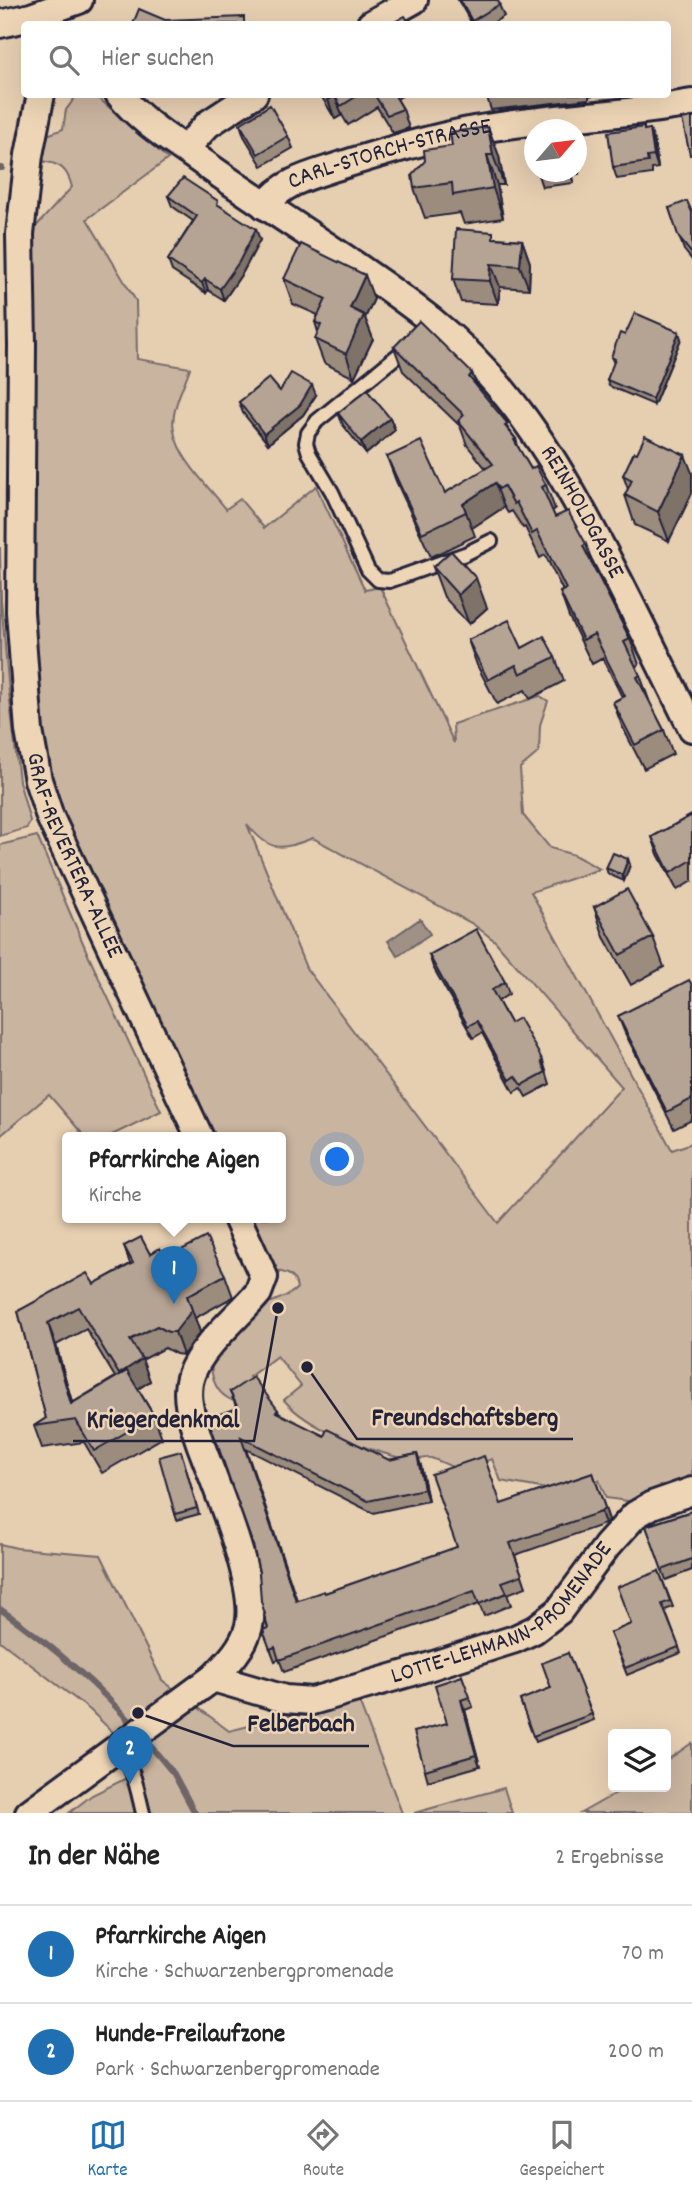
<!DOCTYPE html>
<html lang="de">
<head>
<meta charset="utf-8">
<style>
  :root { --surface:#fff; --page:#f6f6f6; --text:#222; --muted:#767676; --line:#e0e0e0; --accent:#1f6fb2 }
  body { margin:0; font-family:Dekko,sans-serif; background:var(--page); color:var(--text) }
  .controls { position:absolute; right:21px; bottom:21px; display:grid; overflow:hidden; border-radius:7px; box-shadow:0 7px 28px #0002 }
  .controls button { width:63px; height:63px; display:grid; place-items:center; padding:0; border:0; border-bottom:2px solid var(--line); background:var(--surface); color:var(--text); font:35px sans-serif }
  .compass { position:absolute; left:524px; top:119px; width:63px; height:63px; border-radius:50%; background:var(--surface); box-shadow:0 7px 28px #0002; rotate:62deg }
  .you { position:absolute; left:338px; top:1160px; width:24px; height:24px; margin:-18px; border:5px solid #fff; border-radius:50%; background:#1a73e8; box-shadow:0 0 0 10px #1a73e833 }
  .badge { display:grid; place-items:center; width:46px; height:46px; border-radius:50%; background:var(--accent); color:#fff; font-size:23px; font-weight:700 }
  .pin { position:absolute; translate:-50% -58px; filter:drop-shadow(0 2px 4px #0008) }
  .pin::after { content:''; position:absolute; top:37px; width:24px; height:21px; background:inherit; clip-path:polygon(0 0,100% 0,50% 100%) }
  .popup { position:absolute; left:62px; top:1132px; width:224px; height:91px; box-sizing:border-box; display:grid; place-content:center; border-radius:7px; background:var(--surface); filter:drop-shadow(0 2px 5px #0005); font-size:23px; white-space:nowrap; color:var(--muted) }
  .popup b { font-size:26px; color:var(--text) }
  .popup::after { content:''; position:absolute; left:50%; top:100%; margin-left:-14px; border:14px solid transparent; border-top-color:var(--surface) }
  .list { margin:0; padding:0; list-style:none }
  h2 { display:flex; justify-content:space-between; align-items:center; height:91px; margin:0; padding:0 28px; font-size:30px }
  h2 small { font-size:23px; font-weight:400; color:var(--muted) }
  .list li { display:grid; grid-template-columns:46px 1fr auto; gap:21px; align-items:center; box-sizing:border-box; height:98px; padding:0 28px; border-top:2px solid var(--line) }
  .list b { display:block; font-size:26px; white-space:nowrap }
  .list p { margin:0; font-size:23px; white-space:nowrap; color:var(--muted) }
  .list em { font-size:23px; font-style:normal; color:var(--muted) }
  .icon { flex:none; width:38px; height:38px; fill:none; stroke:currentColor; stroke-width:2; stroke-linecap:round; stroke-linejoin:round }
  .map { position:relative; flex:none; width:692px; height:1813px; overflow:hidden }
  .search { position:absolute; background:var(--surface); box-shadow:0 7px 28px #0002; left:21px; right:21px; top:21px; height:77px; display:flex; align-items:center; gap:18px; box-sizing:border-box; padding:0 24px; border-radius:7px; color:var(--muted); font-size:26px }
  .sheet { height:287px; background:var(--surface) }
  nav { display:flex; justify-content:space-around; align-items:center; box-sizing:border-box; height:98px; border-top:2px solid var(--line); background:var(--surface); font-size:19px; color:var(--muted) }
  nav a { display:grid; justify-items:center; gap:4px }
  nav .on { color:var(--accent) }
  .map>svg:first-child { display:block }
  .green { fill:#c9b49f; stroke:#766b6d; stroke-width:2; fill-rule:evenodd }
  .water { fill:#a09187; stroke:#6e6569; stroke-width:2 }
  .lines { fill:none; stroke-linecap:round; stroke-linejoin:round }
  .stream { stroke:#6e6569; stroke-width:6 }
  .lane-casing { stroke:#22223b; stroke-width:18 }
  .street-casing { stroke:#22223b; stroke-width:32 }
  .lane { stroke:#eed5b6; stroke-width:12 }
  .street { stroke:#eed5b6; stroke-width:26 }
  .wall { fill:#9c8c7e; stroke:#22223b; stroke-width:2; fill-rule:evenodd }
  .shaded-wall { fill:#7f7267; stroke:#22223b; stroke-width:2 }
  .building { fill:#b5a393; stroke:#22223b; stroke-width:2 }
  .labels { text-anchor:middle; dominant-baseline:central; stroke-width:5; stroke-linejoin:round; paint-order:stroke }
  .street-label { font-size:24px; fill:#22223b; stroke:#eed5b6 }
  .leader { fill:none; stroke:#22223b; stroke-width:2.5 }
  .callout-dot { fill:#22223b; stroke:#eed5b6; stroke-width:2.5 }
  .callout-label { font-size:26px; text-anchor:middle; font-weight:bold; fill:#22223b; stroke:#eed5b6; stroke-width:5; stroke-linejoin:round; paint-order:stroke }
</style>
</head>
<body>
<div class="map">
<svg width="692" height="1813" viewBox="0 0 692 1813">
  <rect width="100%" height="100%" fill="#e6ceb1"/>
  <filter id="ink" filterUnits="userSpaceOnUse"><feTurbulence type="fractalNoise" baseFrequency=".0143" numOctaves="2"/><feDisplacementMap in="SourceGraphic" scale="14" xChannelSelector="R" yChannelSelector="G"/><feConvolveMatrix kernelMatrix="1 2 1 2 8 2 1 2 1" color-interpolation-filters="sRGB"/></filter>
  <g filter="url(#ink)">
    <!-- green -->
    <g class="green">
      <path d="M77 95H95L168 159 87 219 136 301 137 359 190 368C185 383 176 399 174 415 167 449 207 484 226 509L240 499 264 528 316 486 365 590 380 587 454 743 453 724 540 696 548 701 540 725 539 752 520 768 523 815 550 848 574 855 600 869 531 892 672 1150 692 1143V1483L635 1502 606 1498 599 1480 564 1492 501 1481 492 1459 461 1470C451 1467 440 1461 431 1458 424 1457 417 1461 410 1460 372 1452 309 1430 284 1400L301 1386 277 1356 249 1377 256 1386 234 1401C223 1397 216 1389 213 1378 211 1371 211 1364 214 1357 221 1345 253 1314 264 1306 275 1299 288 1298 297 1288 293 1267 280 1277 268 1265 259 1258 250 1230 244 1218H281V1138H208L46 776 33 684 31 232 72 187C67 168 60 163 40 161L43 133 50 134 63 129 66 110ZM247 824C270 853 281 850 313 838L473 924 495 941 622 1087 498 1223 306 968Z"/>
      <polygon points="0,547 1,599 9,693 19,781 30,821 27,828 0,836"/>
      <polygon points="37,836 89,957 161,1111 106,1138 86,1138 49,1095 0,1136 0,845"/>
      <polygon points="0,1544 17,1548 101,1555 162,1680 229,1731 358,1699 402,1813 69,1813 92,1795 141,1771 127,1746 90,1710 0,1641"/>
      <polygon points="692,1743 692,1813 581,1813 627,1787 666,1787 666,1761"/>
      <polygon points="504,1788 512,1813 414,1813"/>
    </g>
    <!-- water -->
    <polygon class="water" points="420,919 430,934 398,956 388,941"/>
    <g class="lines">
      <!-- stream -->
      <g class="stream">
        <polyline points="0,168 2,168"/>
        <path d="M0 1609C50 1644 96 1682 136 1729"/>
        <polyline points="143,1737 174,1774 195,1813"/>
      </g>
      <defs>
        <g id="lane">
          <polyline points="408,347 317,421 308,433 306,443 309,453 332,492 368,570 378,580 389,581 465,554 491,541"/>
          <path d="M117 1747C134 1766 137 1789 143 1813"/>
        </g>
        <g id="street">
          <polyline points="0,24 31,17 79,0"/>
          <polyline points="371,24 414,0"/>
          <path id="s1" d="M41 94 29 155 20 234 22 345 20 612 29 731 38 780 50 817 200 1138"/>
          <path id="s2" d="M119 94C140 121 173 141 201 161 277 216 358 263 432 321 517 389 566 477 614 572 641 624 666 676 692 728"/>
          <polyline points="185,149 208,124 254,94"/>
          <path id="s3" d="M265 206C283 181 312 175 339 166 383 152 428 139 474 130 546 117 620 116 692 103"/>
          <path id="s4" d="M213 1678 285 1699 312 1701 409 1673 515 1639 534 1630 559 1611 607 1546 635 1515 652 1505 692 1491"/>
          <path d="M29 1813 213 1678C228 1663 244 1647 249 1626 259 1586 215 1484 200 1443 193 1422 183 1397 191 1375 201 1346 238 1317 258 1293L264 1277 237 1218"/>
        </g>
      </defs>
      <!-- lane casing -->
      <use href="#lane" class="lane-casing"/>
      <!-- street casing -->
      <use href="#street" class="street-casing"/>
      <!-- lane -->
      <use href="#lane" class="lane"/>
      <!-- street -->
      <use href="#street" class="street"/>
    </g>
    <!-- wall -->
    <g class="wall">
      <polygon points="458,0 497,0 504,16 491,24 472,24"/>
      <polygon points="320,94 405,94 397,99 403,109 409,128 393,133 377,107 348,125 342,115 335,119"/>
      <polygon points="486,94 601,94 589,96 589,99 491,110"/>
      <polygon points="240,124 288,136 293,148 262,166 244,136"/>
      <polygon points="488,127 499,156 504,185 497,185 503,218 464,224 460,213 425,218 414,188 452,146"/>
      <polygon points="654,141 658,168 652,169 652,174 617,179 613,167"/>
      <polygon points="577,152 579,174 573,175 574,183 542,187 537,172 577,172"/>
      <polygon points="168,196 220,206 260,240 243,272 224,300 208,290 206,293 172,271 168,260 193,221 172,206"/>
      <polygon points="669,208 692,212 692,260 684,250"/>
      <polygon points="496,238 522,240 530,263 529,289 500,287 498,304 461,302 453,279"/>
      <polygon points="284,279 374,299 365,318 373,339 354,378 324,363 315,339 318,332 315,322 318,315 293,304"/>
      <polygon points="625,335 681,339 654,405 609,386 607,380 614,363 611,357"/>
      <polygon points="394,347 472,373 478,388 516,439 519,449 531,469 546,485 555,509 552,511 555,517 586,544 594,568 630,639 639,664 636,666 640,675 649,700 648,700 664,730 673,754 644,769 622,726 613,702 622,697 603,658 592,664 569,617 560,592 563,591 545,555 540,558 525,527 523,528 512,511 508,513 504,507 472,528 475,536 431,557 396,481 387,457 445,493 486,469 467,445 460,426 403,371"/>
      <polygon points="280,391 316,395 303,415 268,444 243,413 239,402"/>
      <polygon points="338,413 390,418 395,430 366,454 343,425"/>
      <polygon points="637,453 692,473 692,493 669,541 635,525 625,495 628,489 623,475"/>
      <polygon points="433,567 487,608 469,624 444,597"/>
      <polygon points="468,640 522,648 555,657 564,681 530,699 525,690 497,704 477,665"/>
      <polygon points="692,815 692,881 677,890 658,854 652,837"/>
      <polygon points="628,859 630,865 624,881 608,874 606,868"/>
      <polygon points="594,907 653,937 664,967 631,985 604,937"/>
      <polygon points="429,955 505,982 509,994 498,1001 510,1023 543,1061 550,1084 526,1097 521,1088 514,1092 482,1033 473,1038 433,967"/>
      <polygon points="692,985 692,1120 674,1129 625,1033 618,1016"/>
      <path d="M124 1246 225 1275 233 1297 195 1318 200 1332 183 1355 176 1354 165 1348 142 1360 150 1381 138 1389 154 1416 162 1438 102 1473 84 1442 42 1448 34 1426 46 1418 18 1311 94 1284 130 1264ZM86 1329 115 1377 72 1403 56 1345Z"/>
      <polygon points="230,1392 278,1410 279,1414 324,1436 389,1460 417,1454 421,1466 428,1501 373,1513 246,1449 297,1600 325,1593 457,1547 501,1504 593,1473 609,1520 605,1524 515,1555 526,1587 507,1594 511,1605 484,1616 479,1604 284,1672 279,1659 275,1661 263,1630 268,1628 259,1572 253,1545 237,1408"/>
      <polygon points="183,1458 199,1514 177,1520 175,1514"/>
      <polygon points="692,1511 692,1570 666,1580 646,1526"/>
      <polygon points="659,1571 673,1607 665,1610 681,1653 627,1675 610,1633 631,1624"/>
      <polygon points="568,1653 594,1720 536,1742 520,1700 551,1688"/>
      <polygon points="462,1676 473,1707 465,1710 480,1766 428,1781 425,1770 447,1723"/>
    </g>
    <!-- shaded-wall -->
    <g class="shaded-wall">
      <polygon points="335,96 342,115 335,119 328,100"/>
      <polygon points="488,127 499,156 504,185 493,155"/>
      <polygon points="650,129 654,141 658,168 654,156"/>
      <polygon points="577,152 579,174 577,166"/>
      <polygon points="487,155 497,185 503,218 493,188"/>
      <polygon points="569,172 572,172 574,183"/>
      <polygon points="256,229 260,240 243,272 224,300 220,289"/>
      <polygon points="522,240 530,263 529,289 520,266"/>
      <polygon points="491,264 500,287 498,304 490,281"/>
      <polygon points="365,275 374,299 365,318 373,339 354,378 346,354 350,308"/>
      <polygon points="205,279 208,290 206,293 202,283"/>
      <polygon points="679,332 681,339 654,405 652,399"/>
      <polygon points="472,373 481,398 469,377"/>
      <polygon points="312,385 316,395 303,415 268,444 264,434"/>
      <polygon points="390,418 395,430 366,454 361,442"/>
      <polygon points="685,455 692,473 692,493 669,541 658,512"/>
      <polygon points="495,483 504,507 472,528 463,504"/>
      <polygon points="476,578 487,608 469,624 458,595"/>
      <polygon points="628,859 630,865 624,881 622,875"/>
      <polygon points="187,1296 200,1332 183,1355 175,1332"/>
      <polygon points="48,1323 56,1345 79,1426 71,1404"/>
      <polygon points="142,1359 150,1381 127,1396 119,1374"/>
      <polygon points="417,1454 421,1466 428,1501 424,1489"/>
      <polygon points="593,1473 609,1520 605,1524 601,1512"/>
      <polygon points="461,1700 465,1710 480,1766 476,1755"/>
    </g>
    <!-- building -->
    <g class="building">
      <polygon points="460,0 497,0 500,4 472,21"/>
      <polygon points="139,9 165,20 244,17 244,24 133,24"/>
      <polygon points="405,16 410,24 391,24"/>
      <polygon points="325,94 360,94 341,106 335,96 328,100"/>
      <polygon points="374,94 394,94 403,109 387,115"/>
      <polygon points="486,94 516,94 486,98"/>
      <polygon points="270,105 288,136 258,154 240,124"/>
      <polygon points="692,117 692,155 690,155 682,119"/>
      <polygon points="488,127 493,155 487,155 493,188 453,195 452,183 414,188 412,175 425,161 424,150 452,146 450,132"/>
      <polygon points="644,127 644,130 650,129 654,156 647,157 648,162 613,167 608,132"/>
      <polygon points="537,172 569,172 538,175"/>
      <polygon points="183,178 218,201 217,204 256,229 239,262 220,289 205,279 202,283 168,260 197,216 168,196"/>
      <polygon points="687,201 692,212 692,254 679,238 669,208"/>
      <polygon points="456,229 493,232 493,238 522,240 520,266 491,264 490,281 453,279"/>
      <polygon points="301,244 365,275 350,308 364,315 346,354 315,339 321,325 315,322 326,299 284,279"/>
      <polygon points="635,313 679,332 652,399 607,380 615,359 611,357 620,333 625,335"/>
      <polygon points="419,321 472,373 469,377 508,424 505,426 516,439 514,440 531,469 536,466 546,485 542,487 555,517 568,511 586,544 583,546 630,639 624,642 640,675 637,677 664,730 635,745 613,702 625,696 594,634 583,640 560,592 566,589 537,531 532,534 516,502 514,504 504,486 499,489 495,483 463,504 466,512 422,533 387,457 421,441 445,493 493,464 458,421 464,415 394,347"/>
      <polygon points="291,373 312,385 300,405 264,434 239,402 269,378 280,391"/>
      <polygon points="367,390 390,418 361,442 338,413"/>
      <polygon points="645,436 685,455 658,512 625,495 632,480 623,475 634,452 637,453"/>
      <polygon points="451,551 476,578 458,595 433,567"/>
      <polygon points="509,620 522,648 544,636 555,657 520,674 516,665 488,680 468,640"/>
      <polygon points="692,815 692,860 670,873 652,837"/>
      <polygon points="613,853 628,859 622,875 606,868"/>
      <polygon points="627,889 653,937 620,955 594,907"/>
      <polygon points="476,929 505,982 492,990 510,1023 519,1018 543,1061 541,1062 546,1072 522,1085 516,1076 510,1080 477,1021 468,1026 429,955"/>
      <polygon points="689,980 692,985 692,1099 667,1112 618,1016"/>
      <polygon points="141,1237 150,1254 160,1248 166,1258 206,1237 225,1275 187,1296 192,1310 175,1332 168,1332 157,1326 130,1340 142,1359 119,1374 78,1307 48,1323 71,1404 127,1371 154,1416 94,1451 76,1420 34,1426 46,1418 18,1311 87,1273 94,1284 133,1263 124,1246"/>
      <polygon points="253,1377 278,1410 276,1412 324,1436 327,1429 389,1460 417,1454 424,1489 368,1501 241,1437 296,1601 324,1591 325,1593 457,1547 431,1474 484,1456 501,1504 593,1473 605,1508 601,1512 510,1543 522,1575 502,1582 507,1593 479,1604 474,1591 279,1660 275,1647 270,1649 263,1630 268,1628 264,1615 265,1614 261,1601 259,1572 253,1545 208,1418 238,1408 230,1392"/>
      <polygon points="181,1451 197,1508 175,1514 159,1457"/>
      <polygon points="692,1511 692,1559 662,1570 646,1526"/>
      <polygon points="659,1571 670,1601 662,1604 679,1647 625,1668 610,1633 631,1624 617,1587"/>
      <polygon points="568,1653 592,1714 533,1736 520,1700 551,1688 542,1663"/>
      <polygon points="462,1676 470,1697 461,1700 476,1755 425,1770 414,1732 447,1723 435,1685"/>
    </g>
  </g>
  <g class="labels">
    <!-- street labels -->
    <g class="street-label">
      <text stroke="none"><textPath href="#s3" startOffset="138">CARL-STORCH-STRASSE</textPath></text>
      <text stroke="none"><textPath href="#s2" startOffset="632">REINHOLDGASSE</textPath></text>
      <text stroke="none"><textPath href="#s1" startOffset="772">GRAF-REVERTERA-ALLEE</textPath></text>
      <text stroke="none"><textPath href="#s4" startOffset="317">LOTTE-LEHMANN-PROMENADE</textPath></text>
    </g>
  </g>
  <!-- callouts -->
  <path class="leader" d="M307 1367L357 1439H573M278 1308L254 1441H73M138 1713L233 1746H369"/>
  <g class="callout-dot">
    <circle cx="307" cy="1367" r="7"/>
    <circle cx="278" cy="1308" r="7"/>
    <circle cx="138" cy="1713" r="7"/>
  </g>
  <g class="callout-label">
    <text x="465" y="1425">Freundschaftsberg</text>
    <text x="163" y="1427">Kriegerdenkmal</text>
    <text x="301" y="1731">Felberbach</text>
  </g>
</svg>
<div class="controls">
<button><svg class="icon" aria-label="layers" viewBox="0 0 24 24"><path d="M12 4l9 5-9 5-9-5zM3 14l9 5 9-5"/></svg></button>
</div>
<svg class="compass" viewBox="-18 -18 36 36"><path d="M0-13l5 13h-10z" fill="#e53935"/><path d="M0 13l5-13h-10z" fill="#767676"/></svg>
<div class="you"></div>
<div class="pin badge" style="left:174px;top:1304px">1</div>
<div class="popup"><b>Pfarrkirche Aigen</b>Kirche</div>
<div class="pin badge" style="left:130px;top:1784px">2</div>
<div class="search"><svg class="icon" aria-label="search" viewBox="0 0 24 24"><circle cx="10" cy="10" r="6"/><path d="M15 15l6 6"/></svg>Hier suchen</div>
</div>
<section class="sheet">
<h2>In der Nähe<small>2 Ergebnisse</small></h2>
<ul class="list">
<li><span class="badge">1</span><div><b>Pfarrkirche Aigen</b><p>Kirche · Schwarzenbergpromenade</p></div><em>70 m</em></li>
<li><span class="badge">2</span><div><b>Hunde-Freilaufzone</b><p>Park · Schwarzenbergpromenade</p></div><em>200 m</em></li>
</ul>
</section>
<nav>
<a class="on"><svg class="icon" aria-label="map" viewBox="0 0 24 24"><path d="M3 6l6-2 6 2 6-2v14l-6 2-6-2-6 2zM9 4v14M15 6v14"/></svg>Karte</a>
<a><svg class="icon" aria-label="directions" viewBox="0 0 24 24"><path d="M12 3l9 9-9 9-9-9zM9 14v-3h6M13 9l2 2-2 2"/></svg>Route</a>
<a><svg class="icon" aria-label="saved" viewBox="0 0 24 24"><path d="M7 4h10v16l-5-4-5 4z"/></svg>Gespeichert</a>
</nav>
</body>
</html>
